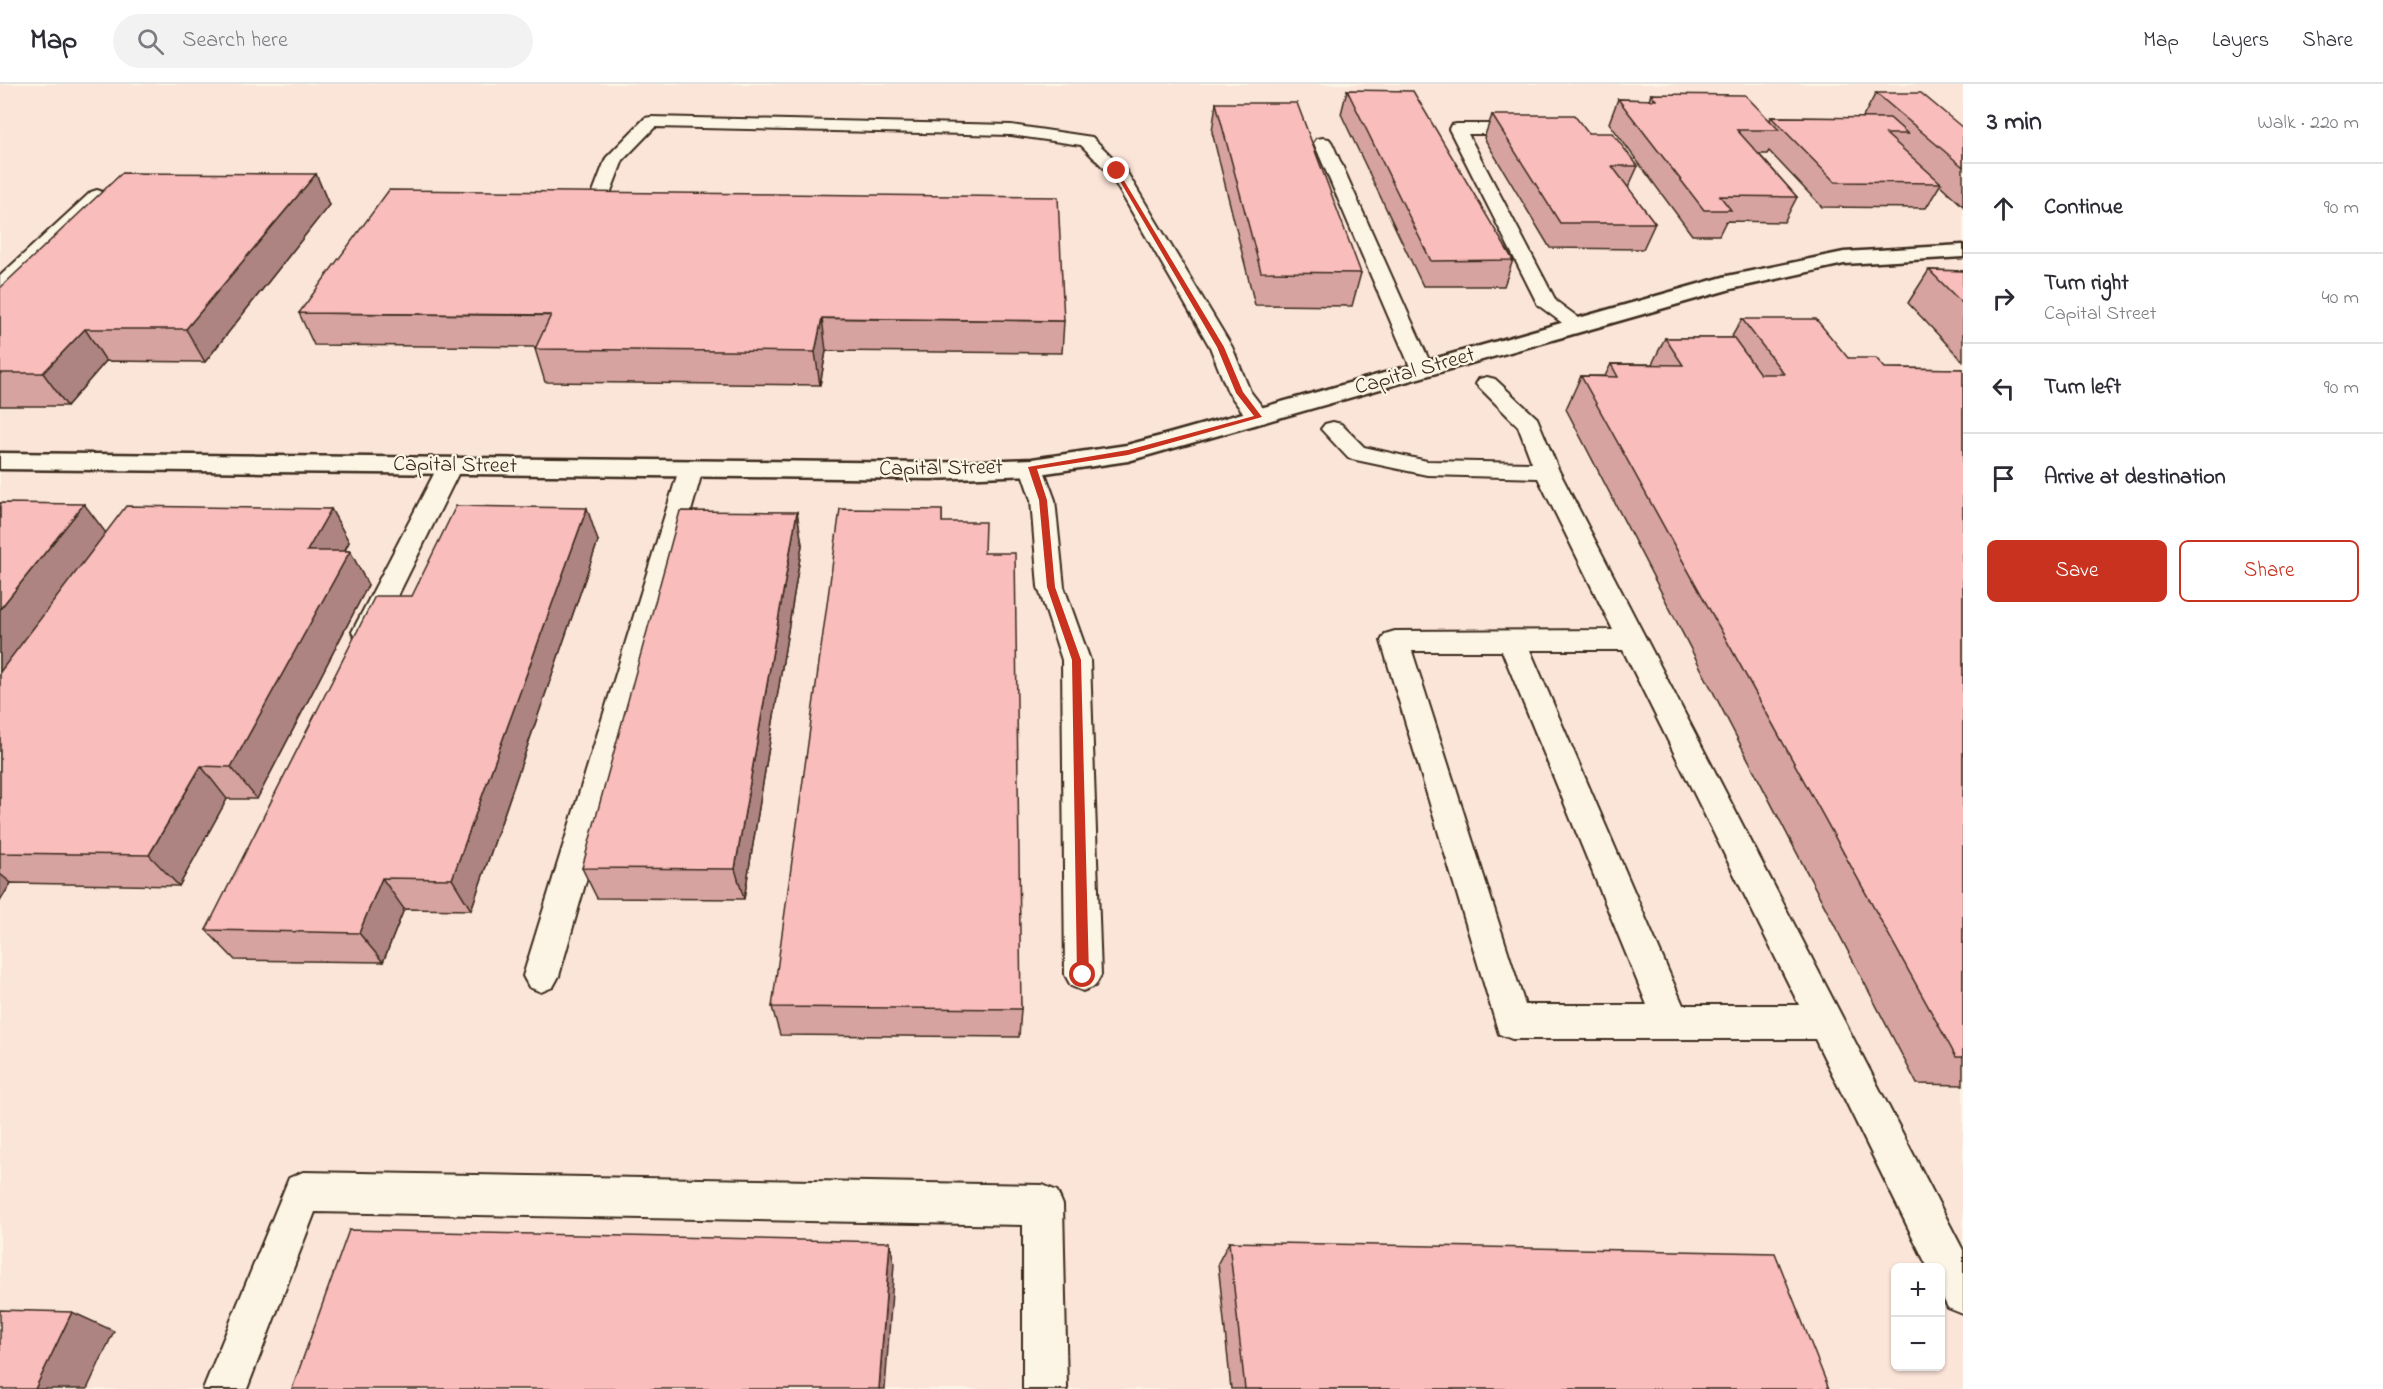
<!DOCTYPE html>
<html lang="en">
<head>
<meta charset="utf-8">
<style>
  :root { --surface:#fff; --page:#f2f2f3; --text:#2b2b33; --muted:#7c7c81; --line:#e1e1e2; --accent:#c8321e }
  body { margin:0; font-family:"Indie Flower",sans-serif; background:var(--page); color:var(--text) }
  .controls { position:absolute; right:18px; bottom:18px; display:grid; overflow:hidden; border-radius:9px; box-shadow:0 2px 4px #0004 }
  .controls button { width:54px; height:54px; display:grid; place-items:center; padding:0; border:0; border-bottom:2px solid var(--line); background:var(--surface); color:var(--text); font:30px sans-serif }
  .stop { position:absolute; width:18px; height:18px; margin:-14px; border:4px solid #c8321e; border-radius:50%; background:#fff }
  .stop.end { background:#c8321e; border-color:#fff; box-shadow:0 2px 6px #0008 }
  .list { margin:0; padding:0; list-style:none }
  h2 { display:flex; justify-content:space-between; align-items:center; height:78px; margin:0; padding:0 24px; font-size:26px }
  h2 small { font-size:20px; font-weight:400; color:var(--muted) }
  .list li { display:grid; grid-template-columns:39px 1fr auto; gap:18px; align-items:center; box-sizing:border-box; height:90px; padding:0 24px; border-top:2px solid var(--line) }
  .list b { display:block; font-size:22px; white-space:nowrap }
  .list p { margin:0; font-size:20px; white-space:nowrap; color:var(--muted) }
  .list em { font-size:20px; font-style:normal; color:var(--muted) }
  .actions { display:flex; gap:12px; padding:18px 24px }
  .actions a { flex:1; padding:14px 0; border:2px solid var(--accent); border-radius:9px; text-align:center; font-size:21px; color:var(--accent) }
  .actions .main { background:var(--accent); color:#fff }
  .icon { flex:none; width:33px; height:33px; fill:none; stroke:currentColor; stroke-width:2; stroke-linecap:round; stroke-linejoin:round }
  .map { position:relative; flex:none; width:1963px; height:1305px; overflow:hidden }
  header { display:flex; align-items:center; gap:36px; box-sizing:border-box; height:84px; padding:0 30px; background:var(--surface); border-bottom:2px solid var(--line) }
  header strong { font-size:28px }
  nav { display:flex; gap:33px; margin-inline-start:auto; font-size:21px }
  .search { width:420px; height:54px; background:var(--page); display:flex; align-items:center; gap:15px; box-sizing:border-box; padding:0 21px; border-radius:33px; color:var(--muted); font-size:22px }
  main { display:flex }
  aside { flex:1; background:var(--surface) }
  .map>svg:first-child { display:block }
  .built { fill:#fbe4d8; fill-rule:evenodd }
  .lines { fill:none; stroke-linecap:round; stroke-linejoin:round }
  .lane-casing { stroke:#3b2a1e; stroke-width:4 }
  .secondary-casing { stroke:#3b2a1e; stroke-width:5 }
  .lane { fill:#fcf5e5; fill-rule:evenodd }
  .secondary { fill:#fcf5e5; fill-rule:evenodd }
  .wall { fill:#d6a3a1; stroke:#3b2a1e; stroke-width:1.5 }
  .shaded-wall { fill:#ae8483; stroke:#3b2a1e; stroke-width:1.5 }
  .building { fill:#f9bdbb; stroke:#3b2a1e; stroke-width:1.5 }
  .route { fill:#c8321e }
  .labels { text-anchor:middle; dominant-baseline:central; stroke-width:4.5; stroke-linejoin:round; paint-order:stroke }
  .far-street-label { font-size:22px; fill:#3b2a1e; stroke:#fcf5e5 }
</style>
</head>
<body>
<header>
<strong>Map</strong>
<div class="search"><svg class="icon" aria-label="search" viewBox="0 0 24 24"><circle cx="10" cy="10" r="6"/><path d="M15 15l6 6"/></svg>Search here</div>
<nav><a>Map</a><a>Layers</a><a>Share</a></nav>
</header>
<main>
<div class="map">
<svg width="1963" height="1305" viewBox="0 0 1963 1305">
  <rect width="100%" height="100%" fill="#fcf5e5"/>
  <filter id="ink" filterUnits="userSpaceOnUse"><feTurbulence type="fractalNoise" baseFrequency=".0167" numOctaves="2"/><feDisplacementMap in="SourceGraphic" scale="12" xChannelSelector="R" yChannelSelector="G"/><feConvolveMatrix kernelMatrix="1 2 1 2 8 2 1 2 1" color-interpolation-filters="sRGB"/></filter>
  <g filter="url(#ink)">
    <!-- built -->
    <path class="built" d="M0 0H1963V1305H0ZM1896 1184H1940V1282H1896Z"/>
    <g class="lines">
      <defs>
        <g id="lane">
          <polygon points="651,33 1011,41 1092,53 1126,87 1232,263 1250,307 1270,333 1266,338 1258,340 1250,338 1228,308 1210,263 1110,90 1081,61 1011,51 655,43 623,76 604,125 590,125 588,121 606,74 645,34"/>
          <polygon points="1457,40 1528,40 1534,41 1536,45 1534,49 1528,50 1468,50 1556,217 1587,240 1583,244 1576,246 1569,244 1538,221 1449,45 1451,41"/>
          <polygon points="1323,54 1329,55 1332,59 1433,285 1430,290 1422,292 1414,290 1411,285 1314,59 1317,55"/>
          <polygon points="97,106 103,108 106,112 103,116 7,207 0,209 0,192 91,108"/>
          <path d="M1487 293 1495 295 1537 334 1559 387 1963 1166V1230L1948 1224 1940 1208V1184H1928L1815 955H1512L1499 950 1381 557 1385 550 1395 547 1613 546 1538 394 1427 391 1356 376 1348 374 1321 345 1325 340 1333 338 1341 340 1364 363 1427 377 1532 379 1518 342 1476 300 1479 295ZM1530 566H1623L1799 921H1683ZM1412 567H1502L1647 921H1525Z"/>
          <polygon points="450,375 459,377 462,382 380,548 376,555 366,558 356,555 352,548 438,382 441,377"/>
          <polygon points="1032,376 1041,378 1055,416 1064,503 1090,576 1101,891 1095,902 1083,907 1071,902 1065,891 1062,576 1038,503 1031,416 1020,383 1023,378"/>
          <polygon points="691,378 700,380 703,385 559,892 553,903 541,908 529,903 523,892 679,385 682,380"/>
          <polygon points="303,1088 1043,1101 1057,1107 1063,1121 1067,1305 1023,1305 1023,1141 315,1128 247,1305 203,1305 289,1094"/>
        </g>
        <polygon id="secondary" points="1963,161 1963,173 1844,180 1731,205 1128,377 1032,391 931,395 0,385 0,369 931,379 1032,375 1127,361 1172,349 1727,192 1844,168"/>
      </defs>
      <!-- lane casing -->
      <use href="#lane" class="lane-casing"/>
      <!-- secondary casing -->
      <use href="#secondary" class="secondary-casing"/>
      <!-- lane -->
      <use href="#lane" class="lane"/>
      <!-- secondary -->
      <use href="#secondary" class="secondary"/>
    </g>
    <!-- wall -->
    <g class="wall">
      <polygon points="1347,6 1513,176 1504,202 1423,202 1341,30"/>
      <polygon points="1876,9 1963,44 1963,122 1940,101 1926,124 1822,123 1769,67 1767,70 1759,70 1797,113 1784,138 1726,137 1719,151 1692,151 1609,39 1618,15 1649,16 1651,10 1770,36 1771,33 1865,34 1863,33"/>
      <polygon points="1216,19 1361,189 1352,222 1255,221 1212,48"/>
      <polygon points="1492,31 1588,49 1638,82 1628,104 1655,139 1643,165 1550,164 1484,54"/>
      <polygon points="316,90 329,121 205,278 106,277 67,322 0,322 0,204"/>
      <polygon points="1929,186 1963,187 1963,277 1908,219"/>
      <polygon points="299,229 1064,237 1062,269 826,267 820,301 545,298 535,265 535,263 314,261"/>
      <polygon points="1742,235 1848,274 1885,284 1963,285 1963,1001 1917,1000 1566,325 1581,292 1605,292 1611,280 1652,280 1665,254 1731,254"/>
      <polygon points="0,419 106,449 331,425 349,458 345,467 350,467 368,501 257,715 227,715 179,802 11,799 0,817"/>
      <polygon points="942,426 942,438 984,469 1021,925 1019,953 780,951 772,923"/>
      <polygon points="797,428 802,461 744,815 597,814 582,784"/>
      <polygon points="598,457 471,826 404,825 383,878 235,876 206,846 412,512"/>
      <polygon points="1229,1158 1829,1305 1231,1305 1218,1179"/>
    </g>
    <!-- shaded-wall -->
    <g class="shaded-wall">
      <polygon points="316,90 329,121 205,278 186,245"/>
      <polygon points="822,234 826,267 820,301 815,268"/>
      <polygon points="85,245 106,277 67,322 43,289"/>
      <polygon points="84,420 109,453 0,598 0,525"/>
      <polygon points="587,424 598,457 471,826 452,795"/>
      <polygon points="331,425 349,458 326,500 307,467"/>
      <polygon points="797,428 802,461 744,815 735,785"/>
      <polygon points="350,467 368,501 257,715 231,683"/>
      <polygon points="201,682 227,715 179,802 149,771"/>
      <polygon points="0,790 11,799 0,817"/>
      <polygon points="382,794 404,825 383,878 359,849"/>
      <polygon points="890,1158 894,1180 885,1305 879,1305"/>
      <polygon points="72,1228 114,1247 87,1305 35,1305"/>
    </g>
    <!-- building -->
    <g class="building">
      <polygon points="1347,6 1413,7 1513,176 1431,177"/>
      <polygon points="1876,9 1921,9 1963,44 1963,83"/>
      <polygon points="1651,10 1745,11 1779,46 1737,46 1797,113 1720,112 1731,126 1704,126 1618,15 1656,16"/>
      <polygon points="1216,19 1297,19 1361,189 1261,188"/>
      <polygon points="1492,31 1574,31 1588,49 1612,49 1638,82 1612,82 1655,139 1560,139"/>
      <polygon points="1771,33 1890,34 1908,50 1886,50 1941,99 1835,98"/>
      <polygon points="122,89 316,90 186,245 85,245 43,289 0,289 0,204"/>
      <polygon points="389,106 1058,113 1064,237 822,234 815,268 535,265 551,231 299,229"/>
      <polygon points="1929,186 1963,187 1963,220"/>
      <polygon points="1742,235 1816,235 1848,274 1876,274 1885,284 1963,285 1963,973 1956,973 1581,292 1618,293 1611,280 1683,281 1665,254 1734,254 1760,290 1784,290"/>
      <polygon points="0,419 84,420 0,525"/>
      <polygon points="126,422 331,425 307,467 350,467 231,683 201,682 149,771 0,769 0,588"/>
      <polygon points="456,422 587,424 452,795 382,794 359,849 206,846 375,512 412,512"/>
      <polygon points="840,425 942,426 942,438 985,438 984,469 1015,469 1021,925 772,923"/>
      <polygon points="680,427 797,428 735,785 582,784"/>
      <polygon points="349,1146 890,1158 879,1305 292,1305"/>
      <polygon points="1229,1158 1775,1169 1829,1305 1245,1305"/>
      <polygon points="0,1226 72,1228 35,1305 0,1305"/>
    </g>
  </g>
  <!-- route -->
  <polygon class="route" points="1117,85 1224,263 1243,308 1262,333 1128,371 1037,385 1047,416 1055,503 1081,576 1089,891 1083,896 1077,891 1072,576 1047,503 1039,416 1028,383 1128,366 1254,332 1236,309 1217,263 1114,87"/>
  <g class="labels">
    <!-- far-street labels -->
    <g class="far-street-label">
      <text transform="translate(1415 288) rotate(-16)">Capital Street</text>
      <text transform="translate(455 382) rotate(1)">Capital Street</text>
      <text transform="translate(941 385) rotate(-1)">Capital Street</text>
    </g>
  </g>
</svg>
<div class="controls">
<button>+</button>
<button>−</button>
</div>
<div class="stop" style="left:1083px;top:891px"></div>
<div class="stop end" style="left:1117px;top:87px"></div>
</div>
<aside>
<h2>3 min<small>Walk · 220 m</small></h2>
<ul class="list">
<li><svg class="icon" aria-label="ahead" viewBox="0 0 24 24"><path d="M12 20V5M6 11l6-6 6 6"/></svg><div><b>Continue</b></div><em>90 m</em></li>
<li><svg class="icon" aria-label="right" viewBox="0 0 24 24"><path d="M7 20v-9h11M14 6l5 5-5 5"/></svg><div><b>Turn right</b><p>Capital Street</p></div><em>40 m</em></li>
<li><svg class="icon" aria-label="left" viewBox="0 0 24 24"><path d="M17 20v-9H6M10 6l-5 5 5 5"/></svg><div><b>Turn left</b></div><em>90 m</em></li>
<li><svg class="icon" aria-label="arrive" viewBox="0 0 24 24"><path d="M6 21V4h12l-3 4 3 4H6"/></svg><div><b>Arrive at destination</b></div></li>
</ul>
<div class="actions"><a class="main">Save</a><a>Share</a></div>
</aside>
</main>
</body>
</html>
